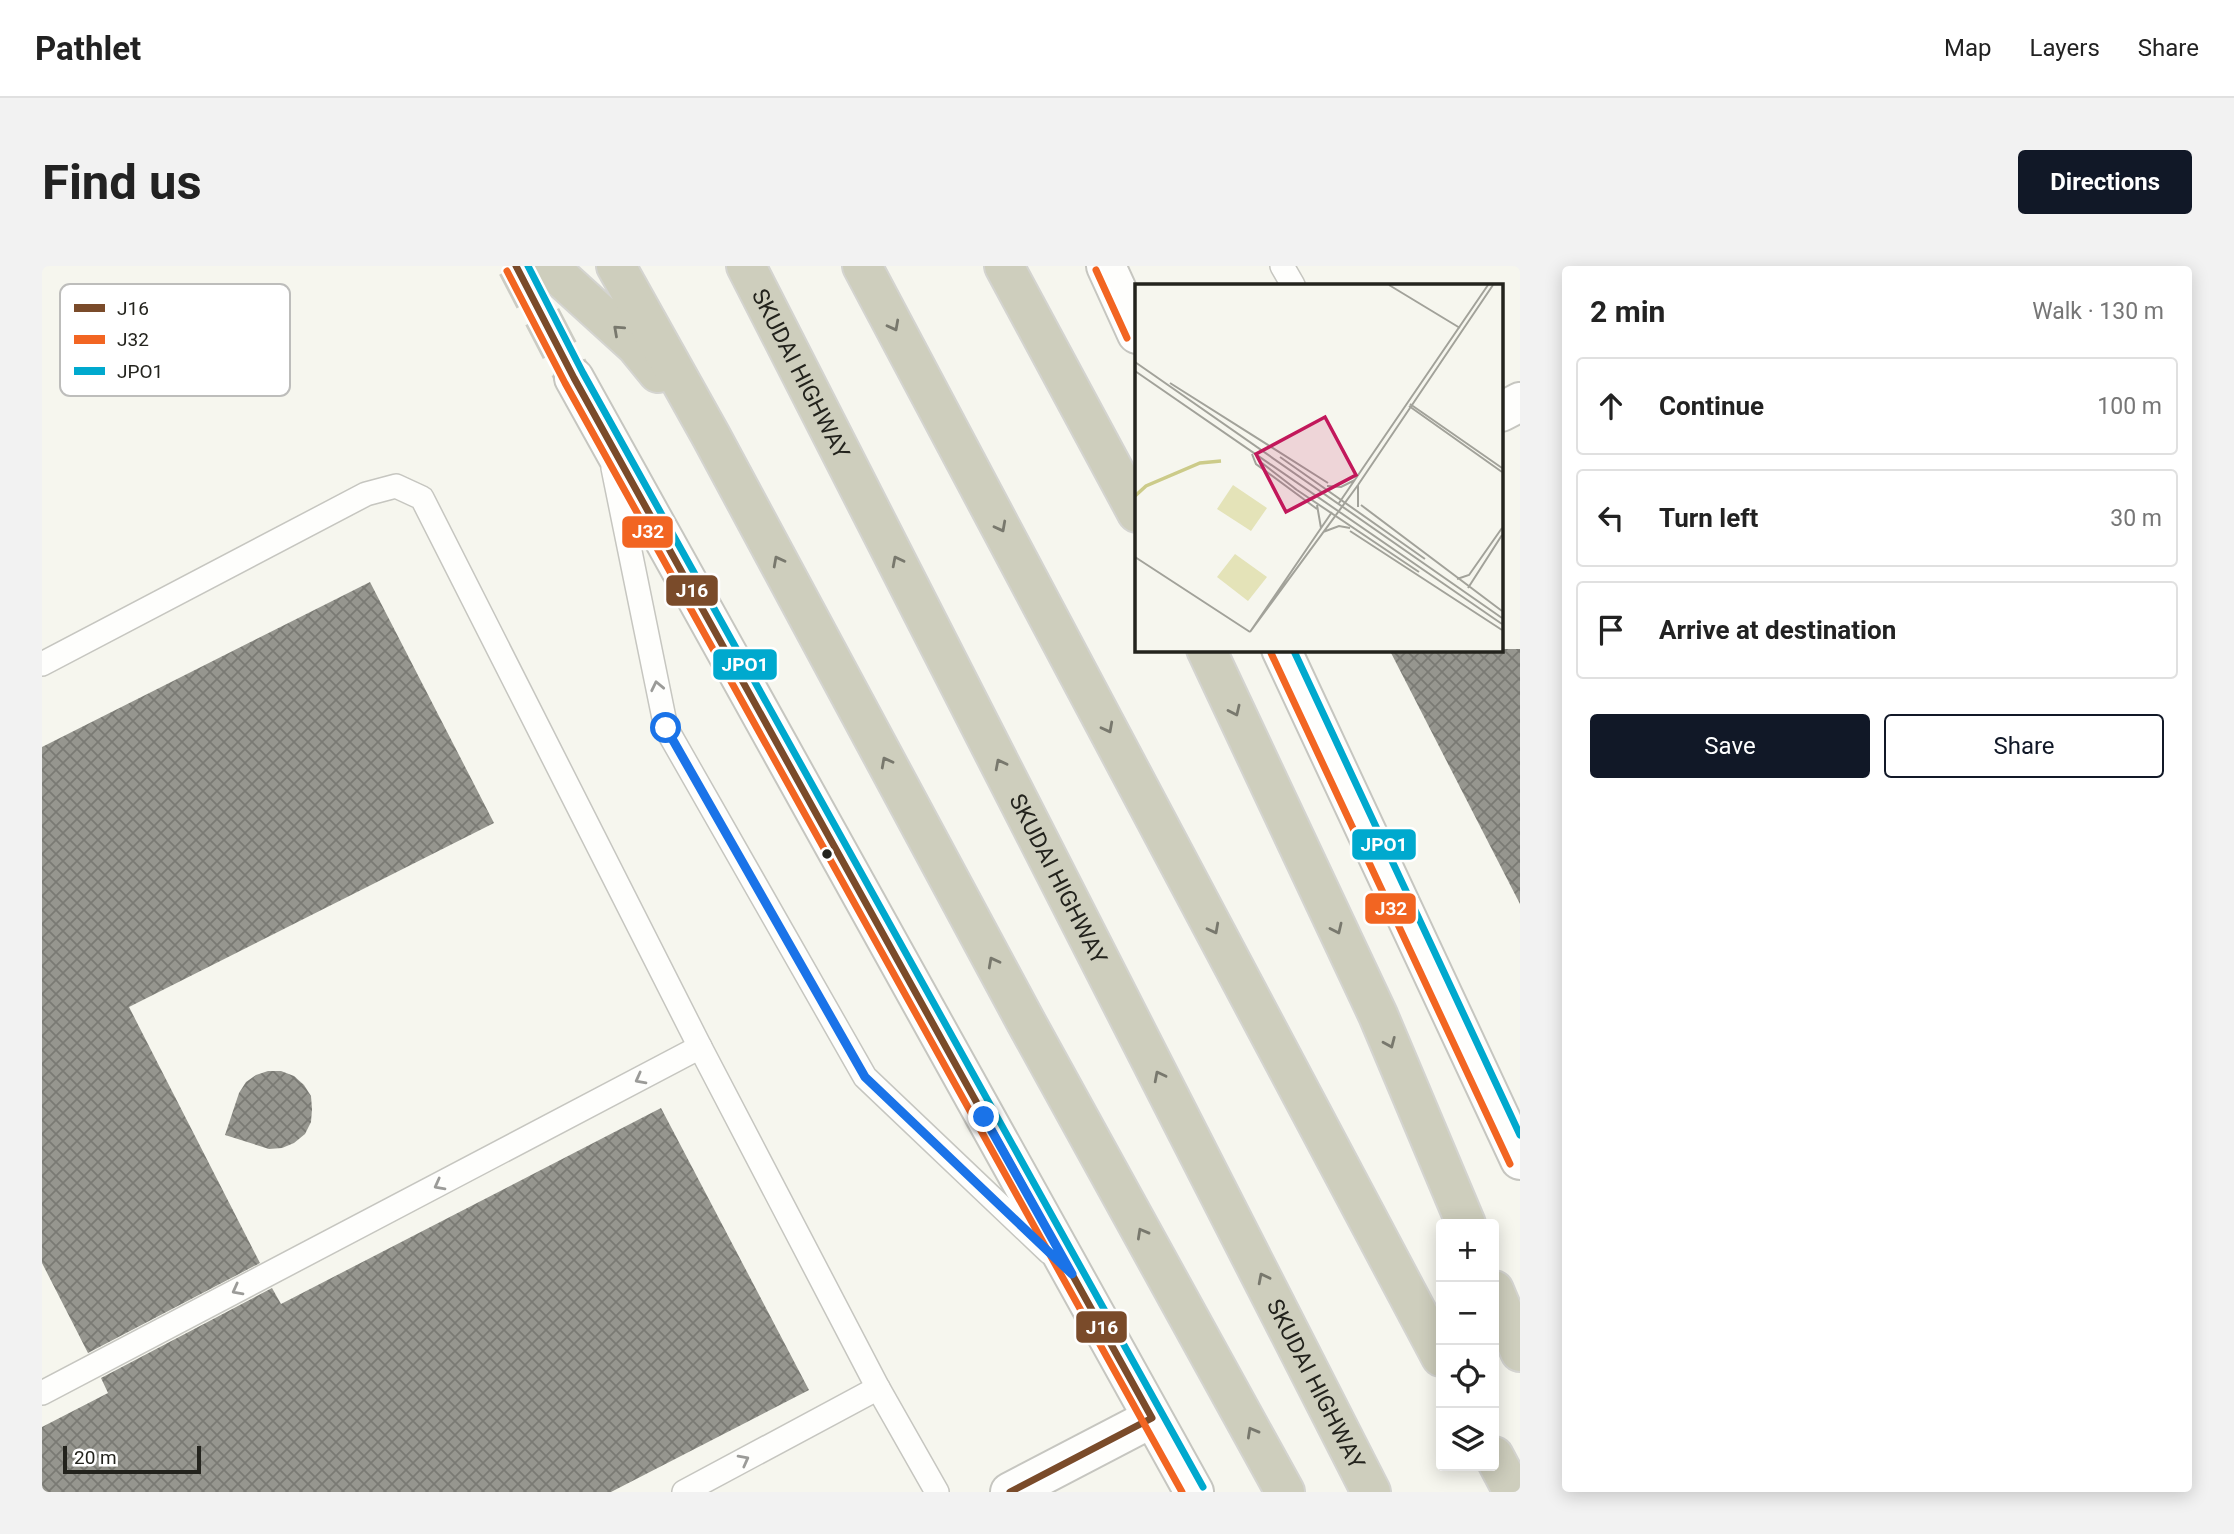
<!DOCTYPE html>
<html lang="en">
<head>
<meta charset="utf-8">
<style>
  :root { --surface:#fff; --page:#f2f2f2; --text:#222; --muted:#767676; --line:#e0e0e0; --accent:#111827 }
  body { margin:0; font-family:Roboto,sans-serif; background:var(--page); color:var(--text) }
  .controls { position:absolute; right:21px; bottom:21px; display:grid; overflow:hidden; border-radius:7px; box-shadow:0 4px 18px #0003 }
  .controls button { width:63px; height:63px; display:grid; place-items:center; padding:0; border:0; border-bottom:2px solid var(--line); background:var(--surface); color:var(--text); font:35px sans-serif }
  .scale { position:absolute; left:21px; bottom:18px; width:138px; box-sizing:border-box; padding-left:7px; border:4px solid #23231d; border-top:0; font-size:19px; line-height:24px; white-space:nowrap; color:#23231d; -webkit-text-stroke:5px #fff; paint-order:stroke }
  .stop { position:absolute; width:21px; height:21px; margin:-16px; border:5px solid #1a73e8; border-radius:50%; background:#fff }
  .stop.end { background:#1a73e8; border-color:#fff; box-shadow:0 2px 7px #0008 }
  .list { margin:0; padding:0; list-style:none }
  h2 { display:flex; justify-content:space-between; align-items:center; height:91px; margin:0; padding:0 28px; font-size:30px }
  h2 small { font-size:23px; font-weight:400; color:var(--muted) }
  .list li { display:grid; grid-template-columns:46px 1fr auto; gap:21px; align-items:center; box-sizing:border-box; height:98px; margin:0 14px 14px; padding:0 14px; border:2px solid var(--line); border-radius:7px }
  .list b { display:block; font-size:26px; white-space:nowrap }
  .list em { font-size:23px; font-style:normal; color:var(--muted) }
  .actions { display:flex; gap:14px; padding:21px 28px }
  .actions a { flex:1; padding:16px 0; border:2px solid var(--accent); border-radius:7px; text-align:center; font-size:24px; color:var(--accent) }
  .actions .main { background:var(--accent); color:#fff }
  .icon { flex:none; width:38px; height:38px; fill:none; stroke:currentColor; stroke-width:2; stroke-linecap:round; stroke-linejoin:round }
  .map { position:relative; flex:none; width:1478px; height:1226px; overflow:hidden; border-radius:7px }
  header { display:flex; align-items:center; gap:42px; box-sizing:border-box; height:98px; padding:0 35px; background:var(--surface); border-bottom:2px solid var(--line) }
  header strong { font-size:33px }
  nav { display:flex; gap:38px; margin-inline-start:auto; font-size:24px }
  .intro { display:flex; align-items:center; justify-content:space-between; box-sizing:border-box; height:168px; padding:0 42px }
  h1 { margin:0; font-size:49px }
  .button { padding:18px 32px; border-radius:7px; background:var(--accent); color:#fff; font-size:24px; font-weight:700 }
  main { display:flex; gap:42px; padding:0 42px }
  aside { flex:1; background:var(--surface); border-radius:7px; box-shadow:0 4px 18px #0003 }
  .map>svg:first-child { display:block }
  .building { fill:url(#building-cross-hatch) }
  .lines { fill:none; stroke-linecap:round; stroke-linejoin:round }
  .secondary-tunnel { stroke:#ccccc4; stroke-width:38; stroke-dasharray:38 19; stroke-linecap:butt }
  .lane-casing { stroke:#c6c6c0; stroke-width:26 }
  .street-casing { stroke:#c6c6c0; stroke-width:42 }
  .secondary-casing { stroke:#c6c6c0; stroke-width:42 }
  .highway-casing { stroke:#d4d4d0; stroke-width:42 }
  .lane { stroke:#fefefc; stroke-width:23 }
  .street { stroke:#fefefc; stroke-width:38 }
  .secondary { stroke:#fefefc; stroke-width:38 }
  .highway { stroke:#cecebd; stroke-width:38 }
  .bus-1-casing { stroke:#fff; stroke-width:12 }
  .bus-2-casing { stroke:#fff; stroke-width:12 }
  .bus-3-casing { stroke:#fff; stroke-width:12 }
  .bus-1 { stroke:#7a4b2a; stroke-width:7 }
  .bus-2 { stroke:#f26522; stroke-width:7 }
  .bus-3 { stroke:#00a9ce; stroke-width:7 }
  .oneway { stroke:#78786d }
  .oneway2 { stroke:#9b9b98 }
  .route { stroke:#1a73e8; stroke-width:9 }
  .bus-dot { fill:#23231d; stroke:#fff; stroke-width:2.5 }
  .labels { text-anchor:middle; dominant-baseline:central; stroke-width:7; stroke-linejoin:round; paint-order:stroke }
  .street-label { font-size:23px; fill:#23231d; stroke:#fff }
  .inset-river { fill:none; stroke:#cccb89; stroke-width:3.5 }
  .inset-road { fill:none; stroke:#a2a29a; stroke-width:2 }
  .view { fill:#c2185b; fill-opacity:0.15; stroke:#c2185b; stroke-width:3.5 }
  .inset-edge { fill:none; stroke:#23231d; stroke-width:3.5 }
  .key { fill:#fff; stroke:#bdbdbb; stroke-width:2 }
  .key-label { font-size:19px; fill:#23231d }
  .line-badge { stroke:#fff; stroke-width:2.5 }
  .badge-label { font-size:19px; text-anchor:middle; font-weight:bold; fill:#fff }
</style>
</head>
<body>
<header>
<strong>Pathlet</strong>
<nav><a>Map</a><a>Layers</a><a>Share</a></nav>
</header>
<div class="intro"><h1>Find us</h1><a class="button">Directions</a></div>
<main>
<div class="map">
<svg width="1478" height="1226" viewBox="0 0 1478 1226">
  <defs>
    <pattern id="building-cross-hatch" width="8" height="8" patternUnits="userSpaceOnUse" patternTransform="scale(1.75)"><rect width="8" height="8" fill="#96968f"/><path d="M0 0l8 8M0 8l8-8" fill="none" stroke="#7a7a74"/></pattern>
  </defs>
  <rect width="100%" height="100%" fill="#f6f6ee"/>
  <!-- building -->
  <g class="building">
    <polygon points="328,316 452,557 87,741 218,997 46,1087 0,997 0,481"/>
    <polygon points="1347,383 1478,383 1478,638"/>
    <polygon points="226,805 239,805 252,810 262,819 269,830 270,843 269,856 263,868 252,877 240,882 227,883 183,869 197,827 204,816 214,809"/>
    <polygon points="619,842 767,1124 569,1226 0,1226 0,1161 66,1127 59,1112 230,1022 239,1038"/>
  </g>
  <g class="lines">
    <!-- secondary-tunnel -->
    <polyline class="secondary-tunnel" points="474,0 532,112"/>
    <defs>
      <g id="lane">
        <polyline points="1240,0 1251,19"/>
        <polyline points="571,202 624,462 823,811 1007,986"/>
        <polyline points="0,398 324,228 354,220 380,232 658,781 836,1122 895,1226"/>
        <polyline points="0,1127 658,781"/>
        <polyline points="642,1226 836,1122"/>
      </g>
      <g id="street">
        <polyline points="1459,146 1478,136"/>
        <polyline points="968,1226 1110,1152"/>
      </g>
      <g id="secondary">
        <polyline points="1064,0 1095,68"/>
        <polyline points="532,112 1152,1226"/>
        <polyline points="1239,383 1478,894"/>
      </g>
      <g id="highway">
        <polyline points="506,0 594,80 616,107"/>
        <polyline points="574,0 669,170 984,756 1243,1226"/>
        <path id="s1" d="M704 0 1329 1226"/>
        <polyline points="820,0 1399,1091"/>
        <polyline points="962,0 1095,247"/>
        <polyline points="1164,383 1336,749 1424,958"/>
        <polyline points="1452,1024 1478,1086"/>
        <polyline points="1452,1190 1471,1226"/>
      </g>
    </defs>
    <!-- lane casing -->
    <use href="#lane" class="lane-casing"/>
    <!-- street casing -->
    <use href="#street" class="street-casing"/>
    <!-- secondary casing -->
    <use href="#secondary" class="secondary-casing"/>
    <!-- highway casing -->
    <use href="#highway" class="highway-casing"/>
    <!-- lane -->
    <use href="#lane" class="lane"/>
    <!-- street -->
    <use href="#street" class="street"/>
    <!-- secondary -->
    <use href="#secondary" class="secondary"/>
    <!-- highway -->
    <use href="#highway" class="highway"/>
    <defs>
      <polyline id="bus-1" points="474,0 532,112 1110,1152 968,1226"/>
      <g id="bus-2">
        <polyline points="1054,4 1085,72"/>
        <polyline points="465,5 523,117 1140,1226"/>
        <polyline points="1229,387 1468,898"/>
      </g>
      <g id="bus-3">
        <polyline points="486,0 541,107 1161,1221"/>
        <polyline points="1251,383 1478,869"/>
      </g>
    </defs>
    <!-- bus-1 casing -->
    <use href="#bus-1" class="bus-1-casing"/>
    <!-- bus-2 casing -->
    <use href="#bus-2" class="bus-2-casing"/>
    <!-- bus-3 casing -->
    <use href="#bus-3" class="bus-3-casing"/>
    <!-- bus-1 -->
    <use href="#bus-1" class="bus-1"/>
    <!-- bus-2 -->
    <use href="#bus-2" class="bus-2"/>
    <!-- bus-3 -->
    <use href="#bus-3" class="bus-3"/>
  </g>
  <!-- one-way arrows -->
  <defs><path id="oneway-chevron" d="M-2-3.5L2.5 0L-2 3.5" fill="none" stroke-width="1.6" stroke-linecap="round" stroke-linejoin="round" transform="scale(1.75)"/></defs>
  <g class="oneway">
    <use href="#oneway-chevron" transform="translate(852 60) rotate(62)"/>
    <use href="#oneway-chevron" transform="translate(576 64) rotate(-138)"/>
    <use href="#oneway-chevron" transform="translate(959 261) rotate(62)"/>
    <use href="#oneway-chevron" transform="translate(736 295) rotate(-118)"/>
    <use href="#oneway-chevron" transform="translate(855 295) rotate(-117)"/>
    <use href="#oneway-chevron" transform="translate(1193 445) rotate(65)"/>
    <use href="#oneway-chevron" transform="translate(1066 462) rotate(62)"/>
    <use href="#oneway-chevron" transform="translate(844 496) rotate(-118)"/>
    <use href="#oneway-chevron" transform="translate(958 498) rotate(-117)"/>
    <use href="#oneway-chevron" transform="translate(1172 663) rotate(62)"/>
    <use href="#oneway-chevron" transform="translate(1295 663) rotate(65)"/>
    <use href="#oneway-chevron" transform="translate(951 696) rotate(-118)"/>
    <use href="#oneway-chevron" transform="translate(1348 777) rotate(67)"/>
    <use href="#oneway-chevron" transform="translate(1117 810) rotate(-117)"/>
    <use href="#oneway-chevron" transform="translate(1100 967) rotate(-119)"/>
    <use href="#oneway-chevron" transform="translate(1221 1012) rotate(-117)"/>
    <use href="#oneway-chevron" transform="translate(1210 1166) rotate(-119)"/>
  </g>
  <g class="oneway2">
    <use href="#oneway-chevron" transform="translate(615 420) rotate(-102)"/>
    <use href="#oneway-chevron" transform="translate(598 813) rotate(152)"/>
    <use href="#oneway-chevron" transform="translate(397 919) rotate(152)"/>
    <use href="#oneway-chevron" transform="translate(195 1024) rotate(152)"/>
    <use href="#oneway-chevron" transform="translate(702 1194) rotate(-28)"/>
  </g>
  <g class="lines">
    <!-- route -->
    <polyline class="route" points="624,462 823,811 1030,1008 942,851"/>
  </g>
  <!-- markers -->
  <circle class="bus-dot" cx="785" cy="588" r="6"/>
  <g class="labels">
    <!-- street labels -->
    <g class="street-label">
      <text stroke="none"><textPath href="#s1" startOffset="121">SKUDAI HIGHWAY</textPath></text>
      <text stroke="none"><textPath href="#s1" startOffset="688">SKUDAI HIGHWAY</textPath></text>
      <text stroke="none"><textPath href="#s1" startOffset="1255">SKUDAI HIGHWAY</textPath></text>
    </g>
  </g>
  <!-- overview -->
  <g transform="translate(1093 18)">
    <rect width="368" height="368" fill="#f6f6ee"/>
    <path d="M98 201 132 224 116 247 82 225ZM100 270 132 293 113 317 82 293Z" fill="#e4e3b8"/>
    <path class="inset-river" d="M0 212 11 202 65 179 86 177"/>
    <path class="inset-road" d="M254 1 325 44M0 78 367 334M0 87 367 340M35 99 193 199M275 120 367 184M274 122 367 188M117 170 121 180 182 225M145 173 290 275M127 179 162 206M223 201V223M192 202 206 203 220 196M159 204 284 288M204 219 353 1M182 221 186 244M226 221 367 327M197 228 115 348 223 201 358 1M215 247 367 346M188 248 204 242 215 244M0 273 115 348M322 295 334 291 367 244M333 304 367 251"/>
    <path class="view" d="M190 133 221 191 151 228 121 170Z"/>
    <rect width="368" height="368" class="inset-edge"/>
  </g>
  <!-- legend -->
  <rect x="18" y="18" width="230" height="112" rx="10" class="key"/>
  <rect x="32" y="38" width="31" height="8" fill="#7a4b2a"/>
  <rect x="32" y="69" width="31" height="9" fill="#f26522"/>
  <rect x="32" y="101" width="31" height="8" fill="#00a9ce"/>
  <g class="key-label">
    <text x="75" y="49">J16</text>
    <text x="75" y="80">J32</text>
    <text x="75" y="112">JPO1</text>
  </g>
  <g class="line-badge">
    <rect x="579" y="249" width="53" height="34" rx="7" fill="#f26522"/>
    <rect x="623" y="308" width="54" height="33" rx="7" fill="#7a4b2a"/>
    <rect x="670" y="382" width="66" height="33" rx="7" fill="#00a9ce"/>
    <rect x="1309" y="562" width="66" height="33" rx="7" fill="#00a9ce"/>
    <rect x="1322" y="626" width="53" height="33" rx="7" fill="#f26522"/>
    <rect x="1033" y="1044" width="53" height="34" rx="7" fill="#7a4b2a"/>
  </g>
  <g class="badge-label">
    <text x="606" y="272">J32</text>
    <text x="650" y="331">J16</text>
    <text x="703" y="405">JPO1</text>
    <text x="1342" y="585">JPO1</text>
    <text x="1349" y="649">J32</text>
    <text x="1060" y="1068">J16</text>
  </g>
</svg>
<div class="controls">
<button>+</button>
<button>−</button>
<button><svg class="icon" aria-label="locate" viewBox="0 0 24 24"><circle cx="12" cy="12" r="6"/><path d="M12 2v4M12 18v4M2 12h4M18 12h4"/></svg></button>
<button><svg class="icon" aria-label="layers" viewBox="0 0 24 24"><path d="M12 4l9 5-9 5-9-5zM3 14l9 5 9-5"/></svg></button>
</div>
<div class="scale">20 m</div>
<div class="stop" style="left:624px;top:462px"></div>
<div class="stop end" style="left:942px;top:851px"></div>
</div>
<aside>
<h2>2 min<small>Walk · 130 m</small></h2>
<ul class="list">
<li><svg class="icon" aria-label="ahead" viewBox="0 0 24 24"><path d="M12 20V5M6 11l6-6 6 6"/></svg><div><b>Continue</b></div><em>100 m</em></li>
<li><svg class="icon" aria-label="left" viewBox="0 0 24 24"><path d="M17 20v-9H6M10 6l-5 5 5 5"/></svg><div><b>Turn left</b></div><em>30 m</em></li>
<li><svg class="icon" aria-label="arrive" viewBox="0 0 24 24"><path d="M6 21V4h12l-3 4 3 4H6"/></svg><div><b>Arrive at destination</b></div></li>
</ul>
<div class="actions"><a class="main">Save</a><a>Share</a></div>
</aside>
</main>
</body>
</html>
